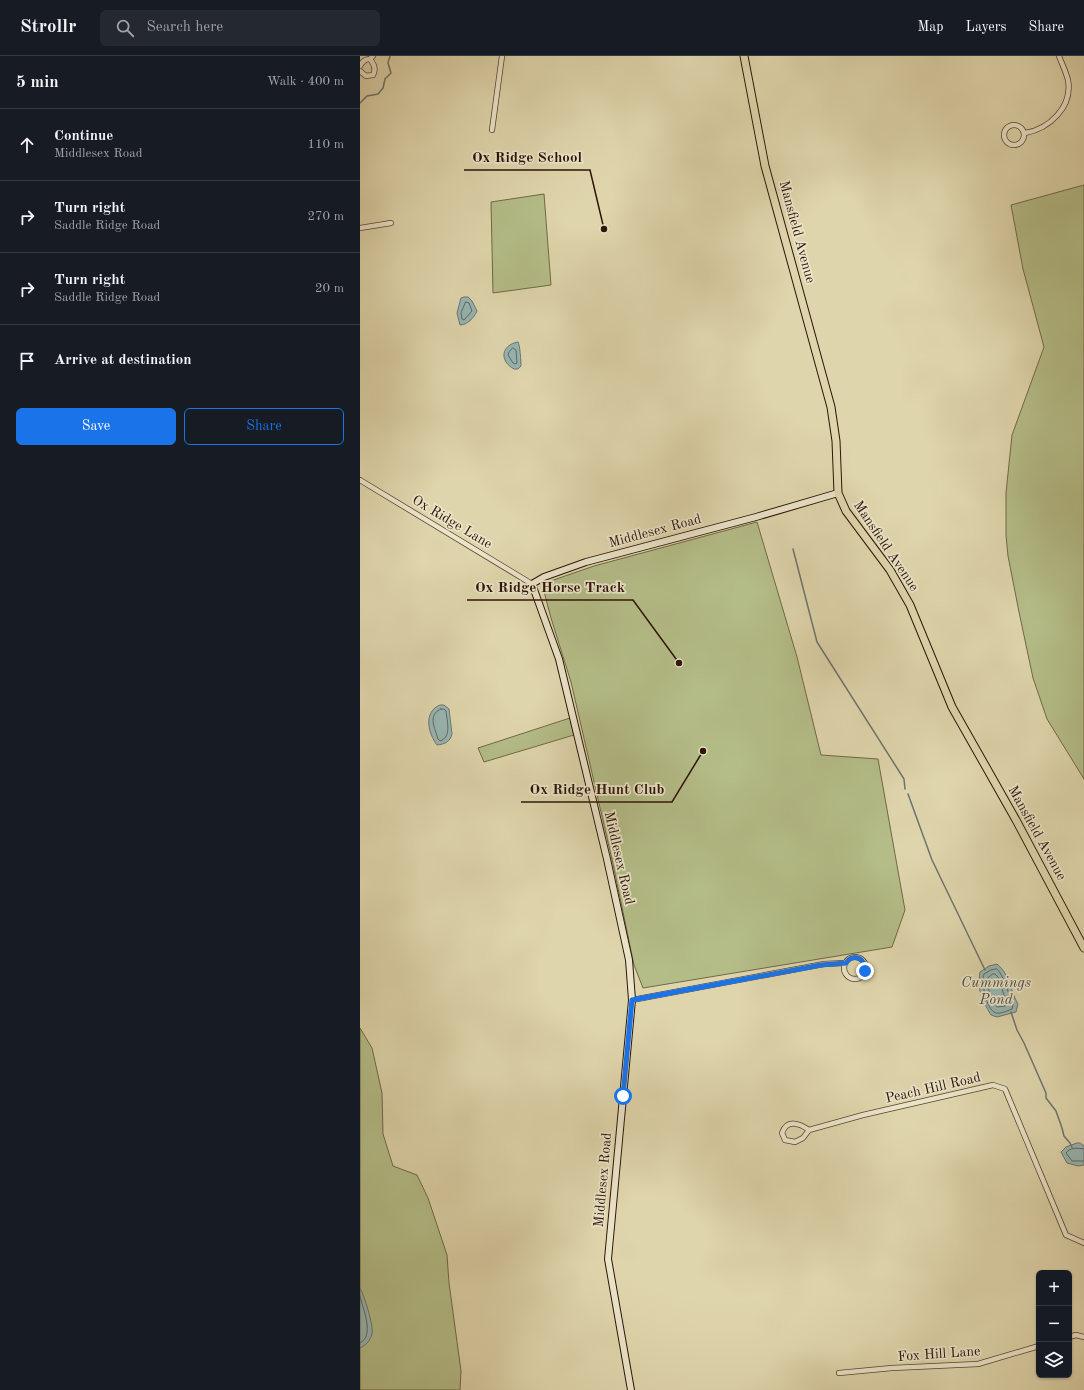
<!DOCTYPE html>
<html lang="en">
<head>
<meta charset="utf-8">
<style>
  :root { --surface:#171b24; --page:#242831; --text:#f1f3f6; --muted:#9ea1a6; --line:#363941; --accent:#1a73e8 }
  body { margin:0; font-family:"Old Standard TT",serif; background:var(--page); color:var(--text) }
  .controls { position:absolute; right:12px; bottom:12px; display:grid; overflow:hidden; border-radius:6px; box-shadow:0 1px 3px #0004 }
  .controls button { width:36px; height:36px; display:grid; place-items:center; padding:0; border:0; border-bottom:1px solid var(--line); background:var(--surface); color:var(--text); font:20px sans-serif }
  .stop { position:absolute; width:12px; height:12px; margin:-9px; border:3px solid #1a73e8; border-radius:50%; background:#fff }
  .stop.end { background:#1a73e8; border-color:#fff; box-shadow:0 1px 4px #0008 }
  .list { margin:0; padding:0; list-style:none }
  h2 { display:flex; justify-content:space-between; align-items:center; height:52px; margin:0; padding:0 16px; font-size:17px }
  h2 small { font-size:13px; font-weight:400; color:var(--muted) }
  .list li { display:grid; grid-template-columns:26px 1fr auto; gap:12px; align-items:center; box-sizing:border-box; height:72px; padding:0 16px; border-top:1px solid var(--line) }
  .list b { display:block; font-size:15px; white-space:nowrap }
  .list p { margin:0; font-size:13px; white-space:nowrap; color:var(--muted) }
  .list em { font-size:13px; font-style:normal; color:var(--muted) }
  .actions { display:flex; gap:8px; padding:12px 16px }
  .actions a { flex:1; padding:9px 0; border:1px solid var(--accent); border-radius:6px; text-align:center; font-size:14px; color:var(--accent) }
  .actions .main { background:var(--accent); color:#fff }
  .icon { flex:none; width:22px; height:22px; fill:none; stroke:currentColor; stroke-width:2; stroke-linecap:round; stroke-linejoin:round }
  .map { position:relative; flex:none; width:724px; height:1334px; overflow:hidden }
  header { display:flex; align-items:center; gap:24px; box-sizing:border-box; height:56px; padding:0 20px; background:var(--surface); border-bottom:1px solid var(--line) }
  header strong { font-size:19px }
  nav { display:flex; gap:22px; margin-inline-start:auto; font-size:14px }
  .search { width:280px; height:36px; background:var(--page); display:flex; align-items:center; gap:10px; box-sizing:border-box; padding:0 14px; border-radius:6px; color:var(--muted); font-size:15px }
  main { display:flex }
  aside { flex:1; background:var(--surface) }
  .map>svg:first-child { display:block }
  .green { fill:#b4bd88; stroke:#706848 }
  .water { fill:#97b6b4; stroke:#6c756f }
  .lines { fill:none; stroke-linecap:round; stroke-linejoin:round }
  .shore { stroke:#62655e; stroke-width:1 }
  .stream { stroke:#6c756f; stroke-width:1.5 }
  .street-casing { stroke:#594430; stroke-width:6 }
  .secondary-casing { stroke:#2c1407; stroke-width:8 }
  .primary-casing { stroke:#2c1407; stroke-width:9 }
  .street { stroke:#eae4c9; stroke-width:4.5 }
  .secondary { stroke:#eae4c9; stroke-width:6 }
  .primary { stroke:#dfd5ac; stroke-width:7 }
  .route { stroke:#1a73e8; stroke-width:5 }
  .labels { text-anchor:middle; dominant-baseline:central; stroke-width:3.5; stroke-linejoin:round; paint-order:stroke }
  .street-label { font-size:14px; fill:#2c1407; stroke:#eae4c9 }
  .water-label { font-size:15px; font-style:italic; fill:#514d44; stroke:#eae4c9 }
  .leader { fill:none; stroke:#2c1407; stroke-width:1.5 }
  .callout-dot { fill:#2c1407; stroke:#eae4c9; stroke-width:1.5 }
  .callout-label { font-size:15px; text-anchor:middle; font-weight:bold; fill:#2c1407; stroke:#eae4c9; stroke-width:3.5; stroke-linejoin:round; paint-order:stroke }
</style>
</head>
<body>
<header>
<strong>Strollr</strong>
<div class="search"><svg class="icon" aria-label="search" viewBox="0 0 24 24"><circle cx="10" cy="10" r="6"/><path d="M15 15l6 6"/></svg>Search here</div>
<nav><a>Map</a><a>Layers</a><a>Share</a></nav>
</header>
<main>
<aside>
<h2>5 min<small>Walk · 400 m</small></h2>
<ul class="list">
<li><svg class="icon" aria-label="ahead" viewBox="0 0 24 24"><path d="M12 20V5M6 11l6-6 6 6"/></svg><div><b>Continue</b><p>Middlesex Road</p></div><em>110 m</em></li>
<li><svg class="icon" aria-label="right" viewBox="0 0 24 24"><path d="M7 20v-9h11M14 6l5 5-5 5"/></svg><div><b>Turn right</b><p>Saddle Ridge Road</p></div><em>270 m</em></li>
<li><svg class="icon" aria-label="right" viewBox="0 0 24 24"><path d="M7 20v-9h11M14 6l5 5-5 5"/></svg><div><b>Turn right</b><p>Saddle Ridge Road</p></div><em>20 m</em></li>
<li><svg class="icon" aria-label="arrive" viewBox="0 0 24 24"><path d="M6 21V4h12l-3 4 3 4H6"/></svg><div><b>Arrive at destination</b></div></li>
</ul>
<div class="actions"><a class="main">Save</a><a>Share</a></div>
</aside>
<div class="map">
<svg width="724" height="1334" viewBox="0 0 724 1334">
  <rect width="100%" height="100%" fill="#dfd5ac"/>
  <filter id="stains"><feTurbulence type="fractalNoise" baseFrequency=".005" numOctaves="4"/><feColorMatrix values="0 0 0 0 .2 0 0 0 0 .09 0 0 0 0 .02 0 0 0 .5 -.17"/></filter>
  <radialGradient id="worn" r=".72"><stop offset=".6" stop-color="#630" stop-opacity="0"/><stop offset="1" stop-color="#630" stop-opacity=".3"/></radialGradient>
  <!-- green -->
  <g class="green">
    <polygon points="724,129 724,723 687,663 673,622 659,556 648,500 646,479 646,437 652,379 684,291 663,213 651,149"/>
    <polygon points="184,138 191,229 133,237 131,146"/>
    <polygon points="397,466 437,601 461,699 518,703 545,854 532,891 283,932 274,909 253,808 211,626 191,562 182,528 234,510"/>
    <polygon points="210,662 214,679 124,706 118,692"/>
    <polygon points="0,972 12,992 22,1037 23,1078 33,1110 57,1119 68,1142 87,1199 89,1227 101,1315 100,1334 0,1334"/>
  </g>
  <!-- water -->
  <g class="water">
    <path d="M104 241H108L112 245 117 255C114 262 107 269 100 269L97 257 101 242Z"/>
    <path d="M158 286C160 289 161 306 161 310L158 313H154C139 305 141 289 158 286Z"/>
    <path d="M80 649H84L89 653 92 678C90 686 85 688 77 689 68 677 63 656 80 649Z"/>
    <path d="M637 908C650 918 650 935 658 948L656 956 637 961 631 959C622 944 617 934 620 916L629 910Z"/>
    <polygon points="717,1087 720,1087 724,1090 724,1109 718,1110 707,1107 701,1096 706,1091"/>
    <path d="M0 1232C4 1239 14 1270 12 1278 10 1285 6 1289 0 1292Z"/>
  </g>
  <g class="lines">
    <!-- shore -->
    <g class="shore">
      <polygon points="106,246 109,247 112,255 104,264 102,263 101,257"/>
      <polygon points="153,292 156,294 157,307 155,308 153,307 148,299 149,296"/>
      <path d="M81 653H84L86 655C87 665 92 681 80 685L78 683C75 672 67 659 81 653Z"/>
      <path d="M637 913C644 919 649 940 653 949L652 953C647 955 640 958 636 957 626 954 621 926 624 918L631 914Z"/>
      <polygon points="633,918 635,918 638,921 647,948 646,950 637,951 629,936 628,922"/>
      <path d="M724 1093C718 1092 710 1091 706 1097L712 1105H724"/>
      <path d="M0 1240C3 1253 15 1280 0 1287"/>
    </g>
    <!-- stream -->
    <g class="stream">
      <polyline points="0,47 7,40 18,38 23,32 25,23 31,17 28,7 30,0"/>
      <polyline points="433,493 457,586 544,723 545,733"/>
      <polyline points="548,738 572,804 625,914"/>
      <polyline points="651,956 657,974 664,987 686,1037 686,1042 696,1055 702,1072 704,1080 710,1087 712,1091"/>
    </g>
    <defs>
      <g id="street">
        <path d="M0 10C2 6 6 3 10 3L13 0"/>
        <path d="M0 15 6 20 13 19C16 14 14 8 10 3"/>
        <circle cx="654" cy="79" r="10"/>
        <polyline points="132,74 142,0"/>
        <path d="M665 77C689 73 713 51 708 24 706 16 702 8 699 0"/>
        <polyline points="0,172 31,167"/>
        <polyline points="0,424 172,528"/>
        <circle cx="495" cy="912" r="11"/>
        <polyline points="272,944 464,908 485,907"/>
        <path d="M449 1074C439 1067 427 1063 422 1077L425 1084 435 1086 443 1082 449 1074 503 1059 633 1029 645 1033 706 1179 724 1187"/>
        <polyline points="709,1281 716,1279 724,1281"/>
        <polyline points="479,1317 532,1312 618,1308 679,1290"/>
      </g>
      <polyline id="secondary" points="271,1334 248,1203 272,944 269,904 247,803 199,603 172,528 184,521 226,506 396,461 478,437"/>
      <polyline id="primary" points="384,0 405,110 471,351 476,385 478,437 486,455 530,514 550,549 592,651 656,764 724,892"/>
    </defs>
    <!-- street casing -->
    <use href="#street" class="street-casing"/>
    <!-- secondary casing -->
    <use href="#secondary" class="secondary-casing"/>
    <!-- primary casing -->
    <use href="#primary" class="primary-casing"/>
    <!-- street -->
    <use href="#street" class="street"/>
    <!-- secondary -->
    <use href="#secondary" class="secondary"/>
    <!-- primary -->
    <use href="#primary" class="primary"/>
  </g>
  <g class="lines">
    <!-- route -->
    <path class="route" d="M263 1040 272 944 461 909 486 907C493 896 507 903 505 915"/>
  </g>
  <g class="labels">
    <!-- street labels -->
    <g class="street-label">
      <text transform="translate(437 176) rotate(75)">Mansfield Avenue</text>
      <text transform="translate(92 466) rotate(31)">Ox Ridge Lane</text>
      <text transform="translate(295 475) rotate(-15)">Middlesex Road</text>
      <text transform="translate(526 490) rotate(56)">Mansfield Avenue</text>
      <text transform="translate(677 777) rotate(61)">Mansfield Avenue</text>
      <text transform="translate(259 802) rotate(77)">Middlesex Road</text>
      <text transform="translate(573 1032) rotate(-13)">Peach Hill Road</text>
      <text transform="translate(243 1124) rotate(-85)">Middlesex Road</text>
      <text transform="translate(579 1298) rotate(-4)">Fox Hill Lane</text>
    </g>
    <!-- water labels -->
    <g class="water-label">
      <text x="636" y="927">Cummings<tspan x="636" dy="17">Pond</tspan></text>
    </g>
  </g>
  <!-- callouts -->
  <path class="leader" d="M244 173L230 114H104M319 607L273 544H107M343 695L312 746H161"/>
  <g class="callout-dot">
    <circle cx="244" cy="173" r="4"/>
    <circle cx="319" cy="607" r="4"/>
    <circle cx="343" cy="695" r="4"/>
  </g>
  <g class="callout-label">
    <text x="167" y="106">Ox Ridge School</text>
    <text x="190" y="536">Ox Ridge Horse Track</text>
    <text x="237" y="738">Ox Ridge Hunt Club</text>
  </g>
  <rect width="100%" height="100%" filter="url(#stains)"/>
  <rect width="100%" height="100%" fill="url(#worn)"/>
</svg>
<div class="controls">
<button>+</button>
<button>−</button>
<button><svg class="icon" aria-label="layers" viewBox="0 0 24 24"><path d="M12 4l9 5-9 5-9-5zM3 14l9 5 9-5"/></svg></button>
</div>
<div class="stop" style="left:263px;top:1040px"></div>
<div class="stop end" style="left:505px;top:915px"></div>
</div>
</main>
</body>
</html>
